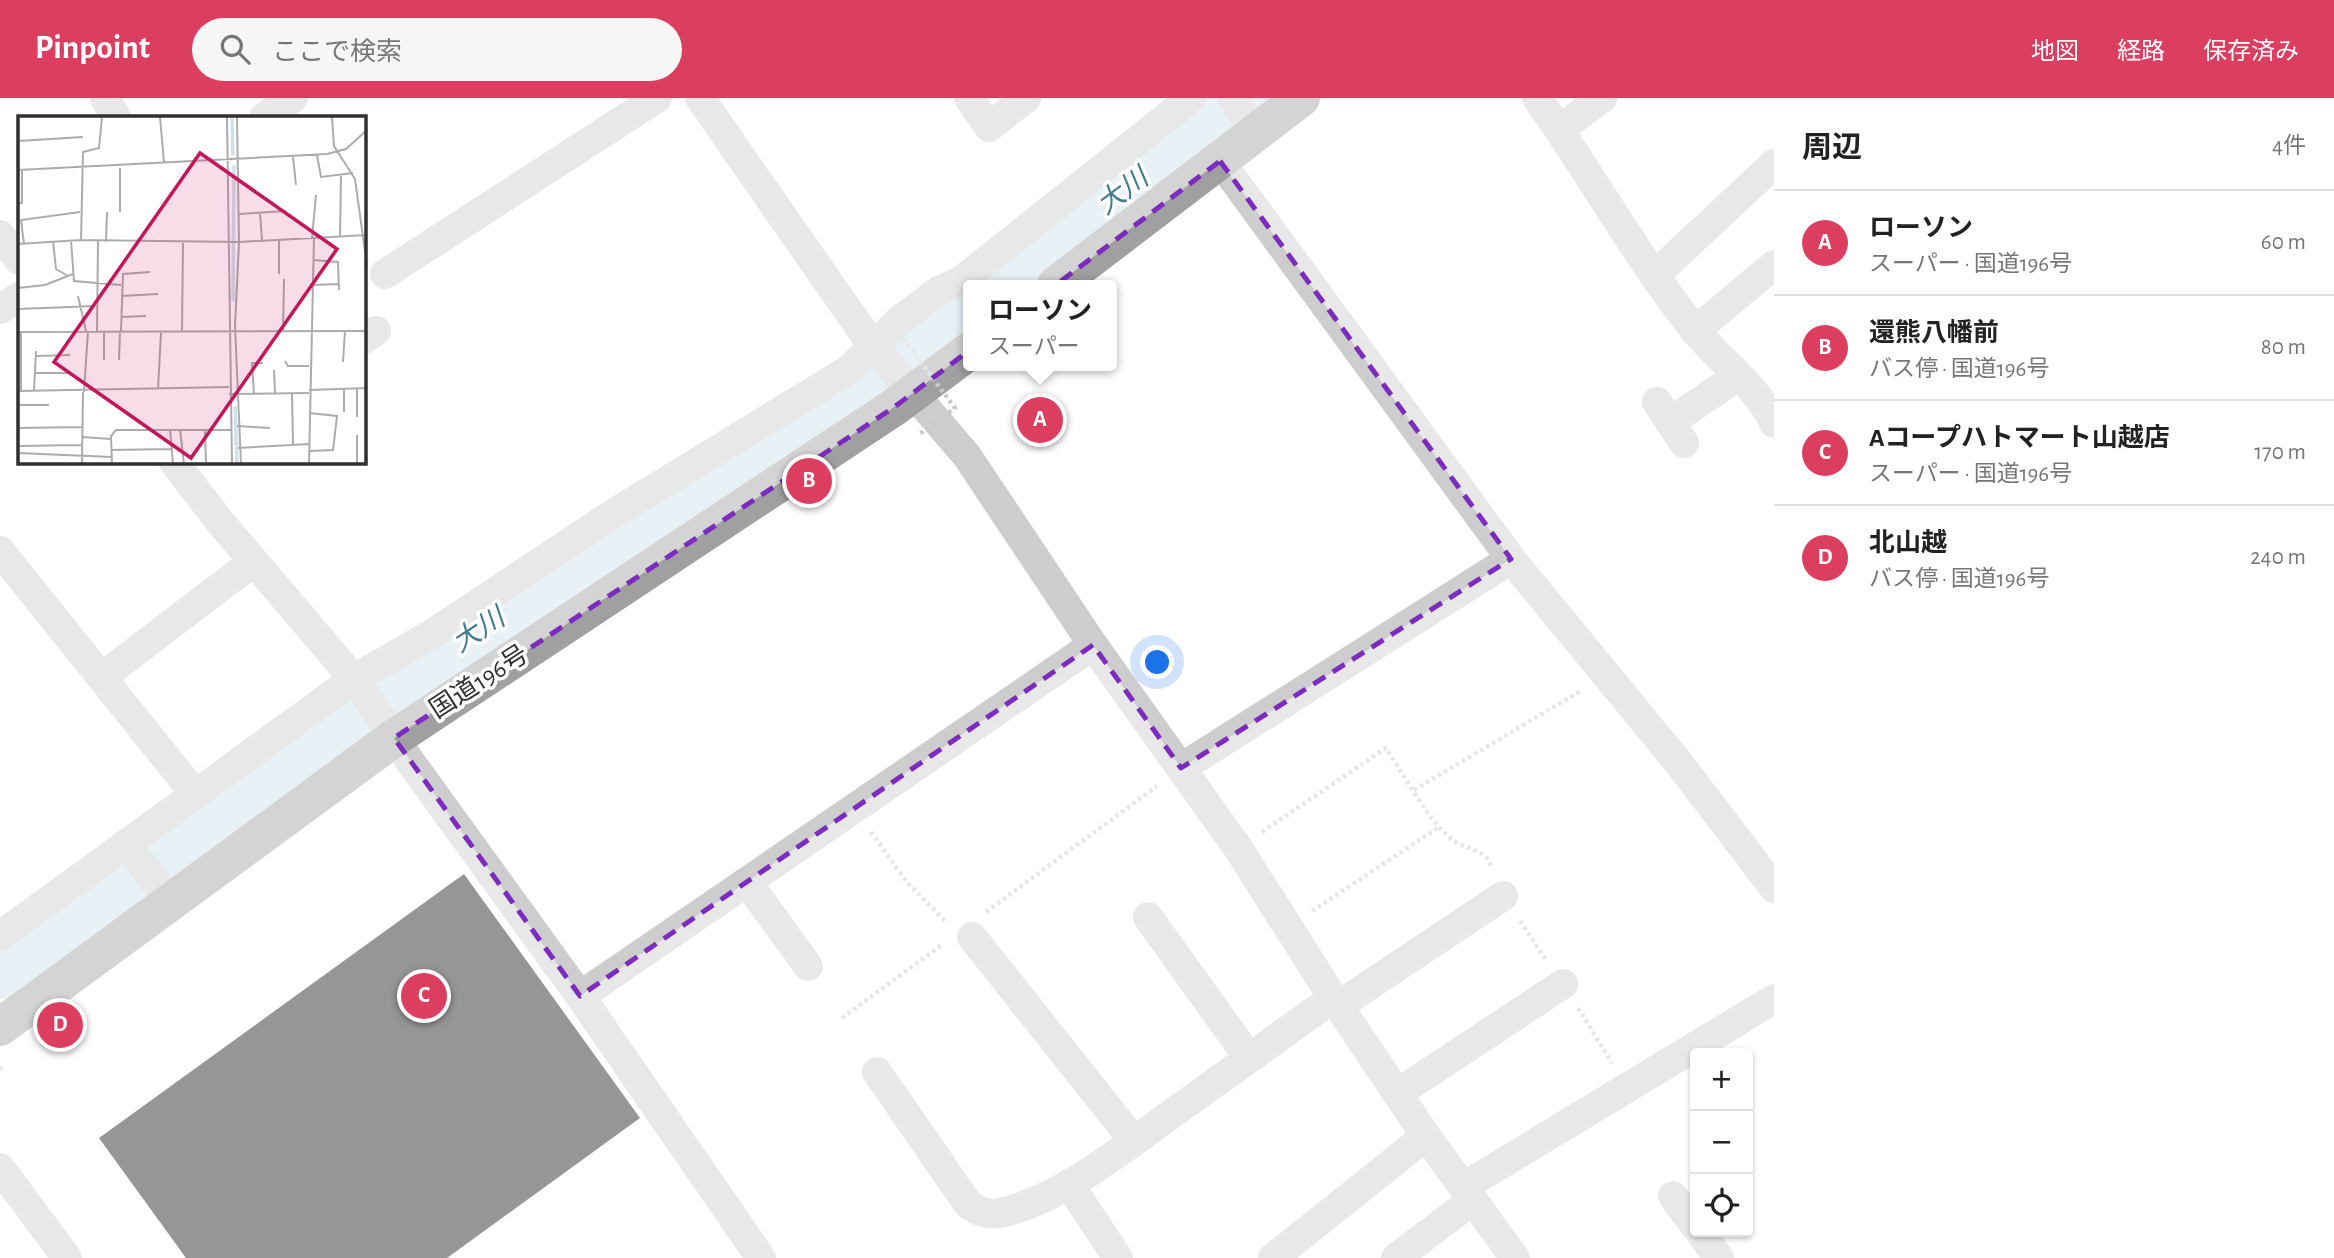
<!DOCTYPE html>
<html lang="ja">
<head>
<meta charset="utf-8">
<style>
  :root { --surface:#fff; --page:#f6f6f6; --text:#222; --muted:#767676; --line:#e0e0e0; --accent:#dc3e60 }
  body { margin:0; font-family:"Alegreya Sans","Noto Sans JP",sans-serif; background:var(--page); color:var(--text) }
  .controls { position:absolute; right:21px; bottom:21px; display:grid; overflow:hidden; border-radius:7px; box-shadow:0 2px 5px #0004 }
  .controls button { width:63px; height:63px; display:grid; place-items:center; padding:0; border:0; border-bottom:2px solid var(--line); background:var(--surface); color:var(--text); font:35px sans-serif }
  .you { position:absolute; left:1158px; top:565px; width:24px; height:24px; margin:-18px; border:5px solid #fff; border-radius:50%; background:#1a73e8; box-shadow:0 0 0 10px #1a73e833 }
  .badge { display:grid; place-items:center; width:46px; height:46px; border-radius:50%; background:var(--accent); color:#fff; font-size:23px; font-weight:700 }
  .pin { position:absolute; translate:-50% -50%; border:4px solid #fff; box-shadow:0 2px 7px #0006 }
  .popup { position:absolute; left:963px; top:182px; width:154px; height:91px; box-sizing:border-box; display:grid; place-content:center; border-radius:7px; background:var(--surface); filter:drop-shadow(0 2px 5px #0005); font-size:23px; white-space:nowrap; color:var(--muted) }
  .popup b { font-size:26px; color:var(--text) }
  .popup::after { content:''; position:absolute; left:50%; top:100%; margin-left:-14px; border:14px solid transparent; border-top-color:var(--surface) }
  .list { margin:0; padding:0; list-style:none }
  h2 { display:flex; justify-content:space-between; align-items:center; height:91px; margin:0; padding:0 28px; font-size:30px }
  h2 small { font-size:23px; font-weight:400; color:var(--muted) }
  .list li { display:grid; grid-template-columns:46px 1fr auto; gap:21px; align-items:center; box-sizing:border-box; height:105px; padding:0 28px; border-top:2px solid var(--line) }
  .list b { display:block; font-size:26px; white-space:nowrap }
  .list p { margin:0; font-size:23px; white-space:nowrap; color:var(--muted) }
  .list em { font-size:23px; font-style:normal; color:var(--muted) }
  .icon { flex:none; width:38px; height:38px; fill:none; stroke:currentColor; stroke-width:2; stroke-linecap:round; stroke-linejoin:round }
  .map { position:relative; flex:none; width:1774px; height:1160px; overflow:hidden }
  header { display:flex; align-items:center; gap:42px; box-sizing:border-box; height:98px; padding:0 35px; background:var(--accent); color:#fff }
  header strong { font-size:33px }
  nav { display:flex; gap:38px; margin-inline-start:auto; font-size:24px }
  .search { width:490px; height:63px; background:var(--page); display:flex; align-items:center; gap:18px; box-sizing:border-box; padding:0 24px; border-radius:38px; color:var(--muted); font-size:26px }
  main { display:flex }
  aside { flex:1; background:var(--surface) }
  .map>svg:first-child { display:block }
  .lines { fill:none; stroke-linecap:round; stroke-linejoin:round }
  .river { stroke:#cde3eb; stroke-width:58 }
  .building { fill:#171717 }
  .path { stroke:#cacaca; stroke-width:4.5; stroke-dasharray:3.5 3.5; stroke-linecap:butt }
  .minor { stroke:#cdcdcd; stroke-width:30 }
  .trunk { stroke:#a0a0a0; stroke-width:38 }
  .path-bridge { stroke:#cacaca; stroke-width:4.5; stroke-dasharray:3.5 3.5; stroke-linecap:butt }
  .marked { fill:none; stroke:#7b2cbf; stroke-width:5; stroke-dasharray:14 9; stroke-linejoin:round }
  .labels { text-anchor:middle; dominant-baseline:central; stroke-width:7; stroke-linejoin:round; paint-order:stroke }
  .street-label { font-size:26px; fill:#303030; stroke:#fff }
  .water-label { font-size:28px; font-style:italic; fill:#427c8f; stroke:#fff }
  .inset-river { fill:none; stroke:#cde3eb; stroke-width:3.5 }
  .inset-road { fill:none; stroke:#acacac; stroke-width:2 }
  .view { fill:#c2185b; fill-opacity:0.15; stroke:#c2185b; stroke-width:3.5 }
  .inset-edge { fill:none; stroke:#303030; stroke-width:3.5 }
</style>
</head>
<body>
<header>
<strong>Pinpoint</strong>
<div class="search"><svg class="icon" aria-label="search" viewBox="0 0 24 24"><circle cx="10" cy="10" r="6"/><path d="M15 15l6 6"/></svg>ここで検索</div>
<nav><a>地図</a><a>経路</a><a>保存済み</a></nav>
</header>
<main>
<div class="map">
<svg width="1774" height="1160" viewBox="0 0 1774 1160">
  <rect width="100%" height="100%" fill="#fff"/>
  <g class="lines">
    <!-- river -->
    <g class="river">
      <polyline points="997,187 1249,0"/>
      <polyline points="0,872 317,637 863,287 968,209"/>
    </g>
  </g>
  <!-- building -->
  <polygon class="building" points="464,776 640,1020 447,1160 186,1160 99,1040"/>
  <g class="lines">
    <!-- path -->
    <g class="path">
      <polyline points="1414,692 1582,592"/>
      <polyline points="871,734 906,783 946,824"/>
      <path d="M1262 734 1386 650C1402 674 1431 727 1453 742 1465 752 1486 750 1491 769"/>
      <polyline points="1312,813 1439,729"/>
      <polyline points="986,814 1157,688"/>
      <polyline points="1520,823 1546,862"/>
      <polyline points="1578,910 1612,965"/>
      <polyline points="842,920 943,846"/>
      <polyline points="0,969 3,973"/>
    </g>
    <!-- minor -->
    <g class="minor">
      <polyline points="105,0 116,19"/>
      <polyline points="700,0 872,247 967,358 1093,547 1238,750 1333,900 1426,1038 1515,1160"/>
      <polyline points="969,0 989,29 1026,0"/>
      <polyline points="1232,0 1257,34"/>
      <path d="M1537 0C1591 76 1636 158 1694 231 1719 263 1758 288 1774 325"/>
      <polyline points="264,19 293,0"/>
      <polyline points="1560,31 1602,0"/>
      <polyline points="1220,63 1511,461 1678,664 1774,790"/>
      <polyline points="0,137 19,162"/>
      <polyline points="385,176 657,0"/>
      <polyline points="1655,177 1774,66"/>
      <polyline points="0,211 19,199"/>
      <polyline points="1695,233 1774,167"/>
      <polyline points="364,241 376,233"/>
      <polyline points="1657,304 1684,345"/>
      <polyline points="1670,324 1738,278"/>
      <polyline points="174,364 221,425 354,581 412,666 580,898 761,1160"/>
      <polyline points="0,453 195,696"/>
      <polyline points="102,579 253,464"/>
      <polyline points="1181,670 1511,461"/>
      <polyline points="126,746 171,804"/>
      <polyline points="747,784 808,868"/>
      <polyline points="1148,819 1249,960"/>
      <polyline points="0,838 354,581 432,536 613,416 850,271 900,222 940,192 961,183 1191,0"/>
      <polyline points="972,839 1134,1043"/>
      <polyline points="580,898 1093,547"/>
      <polyline points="1338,908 1503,798"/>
      <path d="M877 974 968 1106C978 1113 986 1117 998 1115 1057 1105 1128 1047 1177 1012 1229 975 1281 937 1333 900"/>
      <polyline points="1398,995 1563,886"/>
      <polyline points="0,1070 67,1160"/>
      <polyline points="1069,1086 1118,1160"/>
      <polyline points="1463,1089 1774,901"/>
      <polyline points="1673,1098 1695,1128"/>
      <polyline points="1700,1134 1719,1160"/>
      <polyline points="1273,1160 1426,1038"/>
      <polyline points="1396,1160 1473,1102"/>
    </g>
    <!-- trunk -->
    <g class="trunk">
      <polyline points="1056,187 1301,0"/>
      <polyline points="0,929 394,640 893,310 968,254"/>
    </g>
    <!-- path-bridge -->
    <polyline class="path-bridge" points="899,235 955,310 918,337"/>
  </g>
  <!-- marked area -->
  <path d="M0 0H1774V1160H0ZM1220 63 1511 461 1181 670 1093 547 580 898 394 640 893 310Z" fill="#fff" fill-opacity=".55" fill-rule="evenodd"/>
  <path class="marked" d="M1220 63 1511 461 1181 670 1093 547 580 898 394 640 893 310Z"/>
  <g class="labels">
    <!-- street labels -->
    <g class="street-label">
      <text transform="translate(479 584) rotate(-33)">国道196号</text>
    </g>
    <!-- water labels -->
    <g class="water-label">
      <text transform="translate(1123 94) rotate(-37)">大川</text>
      <text transform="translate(479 533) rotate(-33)">大川</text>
    </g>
  </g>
  <!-- overview -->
  <g transform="translate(18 18)">
    <rect width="348" height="348" fill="#fff"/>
    <path class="inset-river" d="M214 1 215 39M215 185 216 49M217 290 219 348"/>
    <path class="inset-road" d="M142 1 146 46M209 1 214 348M219 1 221 126 217 210 223 348M314 1 316 30 337 63 349 150M0 25 65 21M299 39 303 61 335 57M275 41 278 69M102 52V96M0 54 309 38 328 33 349 14M0 87H4V54M242 97 244 124M221 98 268 95M322 120 323 60M294 122 298 79M53 124 56 165 103 169M63 124 65 36 81 32 84 1M35 125 38 153 50 160M88 126 89 96M0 128 63 124 221 126 349 119M6 128 3 104 62 96M295 144 320 146 321 174M261 158V123M295 169 321 168M0 172 27 169 55 158M60 180 68 215M103 180 140 178M0 193 77 190M103 201 128 200M79 215 80 125M103 215 105 158 132 156M265 215 266 163M0 216 349 215M164 216 165 127M18 240 52 239M86 244V215M101 244 102 215M267 245 270 250H291M325 246 327 215M256 254 257 277M18 257H50M140 273 143 217M291 274 349 272M0 275 211 271M3 275V216M16 275 18 235M66 276 70 215M274 277 275 328M211 278 291 277M236 278 234 247H245M0 289H31M326 296V273M339 301V272M219 310 252 312M0 312 65 311M152 313 155 348M162 313 166 348M187 314 188 348M339 319V348M65 321 93 323M0 330 65 329M220 332 291 328M93 334 153 333M291 335 315 334 319 300 291 297M0 337 94 341M64 348 65 276M94 348 93 320 98 314H213M291 348 296 122"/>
    <path class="view" d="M182 37 319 133 173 342 36 246Z"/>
    <rect width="348" height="348" class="inset-edge"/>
  </g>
</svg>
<div class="controls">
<button>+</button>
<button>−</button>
<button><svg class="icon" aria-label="locate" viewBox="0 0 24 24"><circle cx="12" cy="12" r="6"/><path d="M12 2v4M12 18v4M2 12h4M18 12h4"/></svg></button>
</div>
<div class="you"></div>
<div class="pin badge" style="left:1040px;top:322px">A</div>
<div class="popup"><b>ローソン</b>スーパー</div>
<div class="pin badge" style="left:809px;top:383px">B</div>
<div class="pin badge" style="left:424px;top:898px">C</div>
<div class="pin badge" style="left:60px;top:927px">D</div>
</div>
<aside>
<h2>周辺<small>4件</small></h2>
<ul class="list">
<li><span class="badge">A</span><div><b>ローソン</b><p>スーパー · 国道196号</p></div><em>60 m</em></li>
<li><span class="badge">B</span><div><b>還熊八幡前</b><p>バス停 · 国道196号</p></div><em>80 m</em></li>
<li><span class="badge">C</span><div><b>Aコープハトマート山越店</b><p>スーパー · 国道196号</p></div><em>170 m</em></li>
<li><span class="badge">D</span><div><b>北山越</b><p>バス停 · 国道196号</p></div><em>240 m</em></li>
</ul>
</aside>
</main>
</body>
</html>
